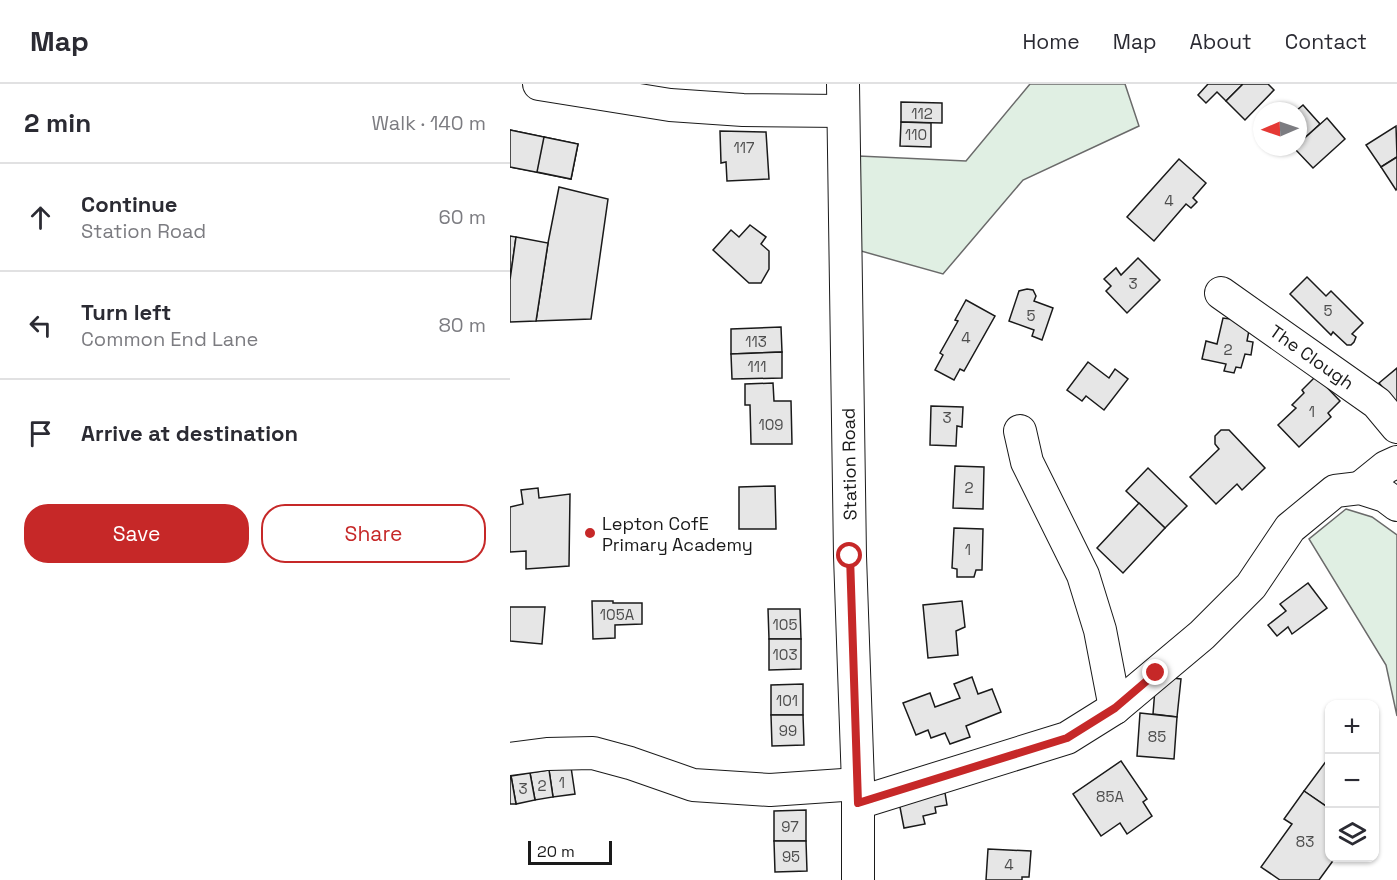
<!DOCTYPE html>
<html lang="en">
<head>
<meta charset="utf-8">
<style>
  :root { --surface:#fff; --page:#f2f2f3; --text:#2b2b33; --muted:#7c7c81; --line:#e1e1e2; --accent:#c62828 }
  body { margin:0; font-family:"Space Grotesk",sans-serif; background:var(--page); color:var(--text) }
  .controls { position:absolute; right:18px; bottom:18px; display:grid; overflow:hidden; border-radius:12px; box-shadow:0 2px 4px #0004 }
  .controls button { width:54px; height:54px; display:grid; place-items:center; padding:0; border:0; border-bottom:2px solid var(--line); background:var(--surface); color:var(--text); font:30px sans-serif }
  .compass { position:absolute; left:743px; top:18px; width:54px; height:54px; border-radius:50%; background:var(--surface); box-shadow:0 2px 4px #0004; rotate:268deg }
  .scale { position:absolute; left:18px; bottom:15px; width:84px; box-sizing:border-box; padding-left:6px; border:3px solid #1a1a1a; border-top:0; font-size:16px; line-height:21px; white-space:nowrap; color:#1a1a1a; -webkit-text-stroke:4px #fff; paint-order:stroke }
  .stop { position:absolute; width:18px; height:18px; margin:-14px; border:4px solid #c62828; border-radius:50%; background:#fff }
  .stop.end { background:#c62828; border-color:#fff; box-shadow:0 2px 6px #0008 }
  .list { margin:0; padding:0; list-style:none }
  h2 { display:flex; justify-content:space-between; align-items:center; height:78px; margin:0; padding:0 24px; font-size:26px }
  h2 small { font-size:20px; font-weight:400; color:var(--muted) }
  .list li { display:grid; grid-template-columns:39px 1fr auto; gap:18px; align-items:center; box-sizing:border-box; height:108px; padding:0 24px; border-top:2px solid var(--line) }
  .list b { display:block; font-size:22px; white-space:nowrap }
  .list p { margin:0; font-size:20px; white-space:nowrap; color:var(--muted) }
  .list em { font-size:20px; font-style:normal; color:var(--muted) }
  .actions { display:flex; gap:12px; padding:18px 24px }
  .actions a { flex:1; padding:14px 0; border:2px solid var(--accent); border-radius:24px; text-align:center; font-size:21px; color:var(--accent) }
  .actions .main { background:var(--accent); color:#fff }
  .icon { flex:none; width:33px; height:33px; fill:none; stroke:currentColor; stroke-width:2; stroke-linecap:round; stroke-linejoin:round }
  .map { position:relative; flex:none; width:887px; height:796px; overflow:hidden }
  header { display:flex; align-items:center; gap:36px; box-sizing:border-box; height:84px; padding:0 30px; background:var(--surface); border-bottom:2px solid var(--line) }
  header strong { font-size:28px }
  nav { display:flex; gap:33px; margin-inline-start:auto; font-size:21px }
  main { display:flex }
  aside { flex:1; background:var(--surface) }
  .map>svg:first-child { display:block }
  .green { fill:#e0efe3; stroke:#6a6a6a; stroke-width:1.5 }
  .building { fill:#e6e6e6; stroke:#1a1a1a; stroke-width:1.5 }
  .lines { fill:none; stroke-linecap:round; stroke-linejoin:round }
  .minor-casing { stroke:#1a1a1a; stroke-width:34 }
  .minor { stroke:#fff; stroke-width:32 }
  .route { stroke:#c62828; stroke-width:8 }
  .poi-dot { fill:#c62828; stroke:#fff; stroke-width:2 }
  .labels { text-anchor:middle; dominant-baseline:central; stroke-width:4.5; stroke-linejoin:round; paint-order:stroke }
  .number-label { font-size:15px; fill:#4d4d4d }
  .street-label { font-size:18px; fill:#1a1a1a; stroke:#fff }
  .poi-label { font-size:18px; fill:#1a1a1a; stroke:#fff; text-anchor:start }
</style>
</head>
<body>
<header>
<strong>Map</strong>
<nav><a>Home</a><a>Map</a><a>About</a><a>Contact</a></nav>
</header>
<main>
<aside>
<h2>2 min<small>Walk · 140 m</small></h2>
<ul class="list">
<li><svg class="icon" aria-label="ahead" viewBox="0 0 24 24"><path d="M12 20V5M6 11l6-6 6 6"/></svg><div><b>Continue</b><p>Station Road</p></div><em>60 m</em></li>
<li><svg class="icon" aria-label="left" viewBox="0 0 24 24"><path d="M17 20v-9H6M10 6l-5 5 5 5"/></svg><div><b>Turn left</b><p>Common End Lane</p></div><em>80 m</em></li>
<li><svg class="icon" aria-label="arrive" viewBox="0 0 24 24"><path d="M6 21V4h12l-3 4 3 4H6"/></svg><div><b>Arrive at destination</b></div></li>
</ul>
<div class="actions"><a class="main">Save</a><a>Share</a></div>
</aside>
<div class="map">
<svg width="887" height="796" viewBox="0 0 887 796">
  <rect width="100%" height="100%" fill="#fff"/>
  <!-- green -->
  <g class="green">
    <polygon points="520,0 615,0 629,42 513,96 433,190 351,167 349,72 456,77"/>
    <polygon points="836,425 862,433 887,451 887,632 876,581 799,455"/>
  </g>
  <!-- building -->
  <g class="building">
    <polygon points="698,0 733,0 716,17 707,8 696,19 688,11"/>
    <polygon points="733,0 758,0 764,6 735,36 716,17"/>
    <polygon points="391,18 432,19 432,39 391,38"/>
    <polygon points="793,21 810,40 788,60 788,27 786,27"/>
    <polygon points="817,34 835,55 803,84 784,64 788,63 788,60"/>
    <polygon points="391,38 421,39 421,63 390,62"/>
    <polygon points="886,42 887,73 871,83 856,61"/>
    <polygon points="0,46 34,53 27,88 0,83"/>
    <polygon points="0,46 68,60 61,95 0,83"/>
    <polygon points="210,47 256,48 259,95 217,97 216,78 211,79"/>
    <polygon points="34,53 68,60 61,95 27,88"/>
    <polygon points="887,73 887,105 886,106 871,83"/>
    <polygon points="669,75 696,99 683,114 687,118 681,124 676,120 644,157 617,133"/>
    <polygon points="49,103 98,115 81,235 26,237 38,159"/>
    <polygon points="240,141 256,153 251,160 259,167 259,185 251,199 239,199 203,166 221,146 229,153"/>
    <polygon points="0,152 6,153 0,196"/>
    <polygon points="6,153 38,159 26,237 0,238 0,196"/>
    <polygon points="628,174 650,196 617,229 596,207 601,202 594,195 606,184 611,191"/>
    <polygon points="797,193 816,212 821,207 853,239 842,250 846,253 844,258 841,261 837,261 823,248 821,251 780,210"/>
    <polygon points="517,205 523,206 526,212 524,217 543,224 532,256 522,252 524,246 499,237 509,207"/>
    <polygon points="456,216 485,232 454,287 450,285 444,296 425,286 433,271 430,269 448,237 445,236"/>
    <polygon points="721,232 740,241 737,257 743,258 741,271 735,270 731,284 726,283 724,289 714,287 716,280 692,275 696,257 707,260 713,234 720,235"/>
    <polygon points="271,243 272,268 221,270 221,245"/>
    <polygon points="272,268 272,294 222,295 221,270"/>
    <polygon points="578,278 599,294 605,285 618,295 594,326 576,312 572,317 557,306"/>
    <polygon points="887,284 887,320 869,299"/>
    <polygon points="806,292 830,317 818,329 821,333 789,363 768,341 786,324 782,321 794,309 792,306"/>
    <polygon points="263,299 264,317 281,317 282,360 241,360 240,321 235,321 235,300"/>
    <polygon points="421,322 453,323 452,343 447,342 446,362 420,361"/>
    <polygon points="711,346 719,346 755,384 732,406 727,400 706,420 680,393 709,365 705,360 705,352"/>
    <polygon points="445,382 474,383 473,425 443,424"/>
    <polygon points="638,384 677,422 655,444 616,407"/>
    <polygon points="265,402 266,445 229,445 229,403"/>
    <polygon points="28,404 29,414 60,410 59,482 16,485 16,467 0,468 0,423 13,420 11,406"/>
    <polygon points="629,419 655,444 613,489 587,464"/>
    <polygon points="444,444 473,445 472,486 466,486 464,493 447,493 447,485 442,484"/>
    <polygon points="798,499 817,524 782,550 778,543 767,552 758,541 776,527 770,520"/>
    <polygon points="82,517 103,517 103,519 132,519 132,540 105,541 105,554 83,555"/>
    <polygon points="452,517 455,543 446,547 448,571 418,574 413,521"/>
    <polygon points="0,523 35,523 32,560 0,557"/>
    <polygon points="258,525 290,525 291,555 259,555"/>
    <polygon points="259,555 291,555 291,585 259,586"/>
    <polygon points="646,592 671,595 667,633 643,630"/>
    <polygon points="462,593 468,610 482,605 491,628 456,642 460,653 440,660 435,649 421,654 418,646 406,651 393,619 420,609 425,623 450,614 444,600"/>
    <polygon points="293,600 293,631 261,631 261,601"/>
    <polygon points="630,629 667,633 664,675 627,672"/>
    <polygon points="261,631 293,631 294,661 262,662"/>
    <polygon points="820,672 820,723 819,724 794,707"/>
    <polygon points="611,677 637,715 633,718 642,732 617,750 610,739 591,752 563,710"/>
    <polygon points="61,683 65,710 43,713 39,686"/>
    <polygon points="39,686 43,713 25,716 20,689"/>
    <polygon points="20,689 25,716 6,720 1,692"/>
    <polygon points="1,692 6,720 0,720 0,693"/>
    <polygon points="794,707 820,725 820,774 825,774 809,796 770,796 751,783 782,740 774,735"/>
    <polygon points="435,709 437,721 425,723 426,729 413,732 415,740 394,744 389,718"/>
    <polygon points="296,726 296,757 264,757 264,727"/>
    <polygon points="264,757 296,757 297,787 265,788"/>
    <polygon points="478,765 521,767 519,793 512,793 512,796 476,796"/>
  </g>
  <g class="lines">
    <defs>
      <g id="minor">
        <polyline points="29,0 160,21 233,26 333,27"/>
        <polyline points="333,0 340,472 348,700 348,796"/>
        <polyline points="711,209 867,319 887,343"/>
        <polyline points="510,347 517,378 573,491 590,546 605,624"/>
        <polyline points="850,404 876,383 887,378"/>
        <polyline points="0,675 37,670 83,669 120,679 183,701 260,706 348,700"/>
        <polyline points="348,719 557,654 605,624 692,551 741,502 780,444 825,407 850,404 875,412 887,421"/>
      </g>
    </defs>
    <!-- minor casing -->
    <use href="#minor" class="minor-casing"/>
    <!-- minor -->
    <use href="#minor" class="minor"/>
  </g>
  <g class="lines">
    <!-- route -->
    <polyline class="route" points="340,472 348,719 557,654 605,624 646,589"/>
  </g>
  <!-- markers -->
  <circle class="poi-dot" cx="80" cy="449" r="6"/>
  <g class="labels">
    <!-- number labels -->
    <g class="number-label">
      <text x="412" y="29">112</text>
      <text x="406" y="50">110</text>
      <text x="234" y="63">117</text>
      <text x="659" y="116">4</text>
      <text x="623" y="199">3</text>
      <text x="818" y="226">5</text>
      <text x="521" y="231">5</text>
      <text x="456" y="253">4</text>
      <text x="246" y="257">113</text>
      <text x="718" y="265">2</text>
      <text x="247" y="282">111</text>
      <text x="802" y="327">1</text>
      <text x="437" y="333">3</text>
      <text x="261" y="340">109</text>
      <text x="459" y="403">2</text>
      <text x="458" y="465">1</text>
      <text x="107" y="530">105A</text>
      <text x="275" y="540">105</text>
      <text x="275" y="570">103</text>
      <text x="277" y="616">101</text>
      <text x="278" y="646">99</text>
      <text x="647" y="652">85</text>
      <text x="52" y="698">1</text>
      <text x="32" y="701">2</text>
      <text x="13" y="704">3</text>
      <text x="600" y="712">85A</text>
      <text x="280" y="742">97</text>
      <text x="795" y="757">83</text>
      <text x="281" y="772">95</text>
      <text x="499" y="780">4</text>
    </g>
    <!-- street labels -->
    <g class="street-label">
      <text transform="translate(802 273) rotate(35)">The Clough</text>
      <text transform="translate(339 380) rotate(-91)">Station Road</text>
    </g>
    <!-- poi labels -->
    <g class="poi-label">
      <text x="92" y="439">Lepton CofE<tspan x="92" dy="21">Primary Academy</tspan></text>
    </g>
  </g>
</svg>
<div class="controls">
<button>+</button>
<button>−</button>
<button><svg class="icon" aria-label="layers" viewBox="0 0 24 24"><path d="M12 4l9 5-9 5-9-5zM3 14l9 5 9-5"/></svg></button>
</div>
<svg class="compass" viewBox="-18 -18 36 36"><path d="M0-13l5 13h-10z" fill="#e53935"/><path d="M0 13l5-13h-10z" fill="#7c7c81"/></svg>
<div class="scale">20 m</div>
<div class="stop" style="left:340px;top:472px"></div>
<div class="stop end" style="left:646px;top:589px"></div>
</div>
</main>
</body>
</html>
